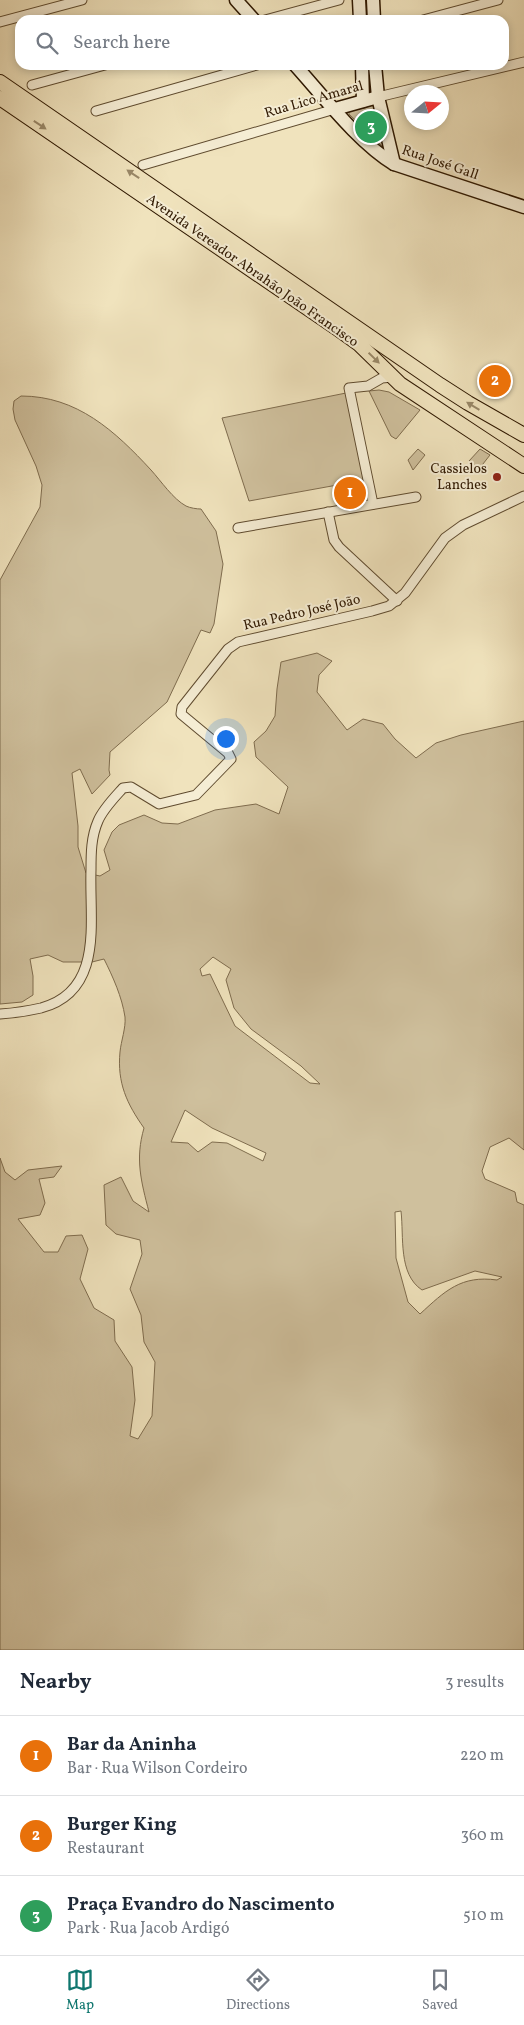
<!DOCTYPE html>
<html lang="en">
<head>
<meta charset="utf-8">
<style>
  :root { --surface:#fff; --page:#f2f2f3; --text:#1f2937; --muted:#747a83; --line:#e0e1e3; --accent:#0f766e }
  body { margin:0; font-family:Vollkorn,serif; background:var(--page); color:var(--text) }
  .compass { position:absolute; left:404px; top:85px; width:45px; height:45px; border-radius:50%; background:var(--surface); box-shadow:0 2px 8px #0003; rotate:72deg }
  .you { position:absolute; left:225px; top:738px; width:18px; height:18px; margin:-12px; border:4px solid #fff; border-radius:50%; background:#1a73e8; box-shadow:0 0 0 8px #1a73e833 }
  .badge { display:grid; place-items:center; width:32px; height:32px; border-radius:50%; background:var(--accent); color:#fff; font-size:16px; font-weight:700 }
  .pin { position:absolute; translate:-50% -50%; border:2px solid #fff; box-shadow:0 1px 5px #0006 }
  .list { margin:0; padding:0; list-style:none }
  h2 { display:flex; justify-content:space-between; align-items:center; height:65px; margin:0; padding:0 20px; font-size:21px }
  h2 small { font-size:16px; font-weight:400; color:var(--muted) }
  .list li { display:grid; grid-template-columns:32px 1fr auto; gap:15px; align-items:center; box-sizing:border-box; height:80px; padding:0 20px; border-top:1px solid var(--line) }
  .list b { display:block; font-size:19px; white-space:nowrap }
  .list p { margin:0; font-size:16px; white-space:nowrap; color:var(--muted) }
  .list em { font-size:16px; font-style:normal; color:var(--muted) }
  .icon { flex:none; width:28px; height:28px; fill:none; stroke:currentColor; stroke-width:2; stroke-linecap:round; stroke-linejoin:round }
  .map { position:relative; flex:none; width:524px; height:1650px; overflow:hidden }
  .search { position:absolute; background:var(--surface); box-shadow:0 2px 8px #0003; left:15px; right:15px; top:15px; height:55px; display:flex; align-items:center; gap:12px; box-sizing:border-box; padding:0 18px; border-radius:15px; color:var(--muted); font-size:19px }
  .sheet { height:305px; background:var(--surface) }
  nav { display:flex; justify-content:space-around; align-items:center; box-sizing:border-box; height:70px; border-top:1px solid var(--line); background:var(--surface); font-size:14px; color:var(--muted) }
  nav a { display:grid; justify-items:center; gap:2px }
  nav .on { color:var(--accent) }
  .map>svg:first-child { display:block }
  .green { fill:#cfc09d; stroke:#7f6c4e; fill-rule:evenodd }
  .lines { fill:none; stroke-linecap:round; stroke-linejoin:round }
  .minor-casing { stroke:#5f4b2f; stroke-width:11 }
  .secondary-casing { stroke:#2f1800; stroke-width:15 }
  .primary-casing { stroke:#2f1800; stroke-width:16 }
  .minor { stroke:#f5edd4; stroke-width:9 }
  .secondary { stroke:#f5edd4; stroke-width:12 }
  .primary { stroke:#f0e3bd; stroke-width:14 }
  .oneway { fill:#998868 }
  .poi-dot { fill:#8f2418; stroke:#f5edd4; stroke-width:2 }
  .labels { text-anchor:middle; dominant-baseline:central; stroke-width:4; stroke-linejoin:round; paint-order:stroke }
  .street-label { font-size:14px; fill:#2f1800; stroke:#f5edd4 }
  .poi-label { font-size:14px; fill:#2f1800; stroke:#f5edd4; text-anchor:end }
</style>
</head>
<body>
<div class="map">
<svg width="524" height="1650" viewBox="0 0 524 1650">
  <rect width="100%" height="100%" fill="#f0e3bd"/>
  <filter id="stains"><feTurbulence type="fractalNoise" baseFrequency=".004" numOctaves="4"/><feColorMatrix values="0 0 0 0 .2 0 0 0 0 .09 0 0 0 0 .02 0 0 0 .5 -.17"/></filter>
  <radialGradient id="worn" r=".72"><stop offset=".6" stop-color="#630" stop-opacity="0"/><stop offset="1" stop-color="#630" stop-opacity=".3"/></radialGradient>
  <!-- green -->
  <g class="green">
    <polygon points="374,103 384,148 349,114 349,111"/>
    <polygon points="379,390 389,392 420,410 396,439 391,436 369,391"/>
    <polygon points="346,393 365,480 249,501 222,418"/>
    <path d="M21 396C77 396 115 431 151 470 161 481 173 499 186 506 190 508 197 509 201 509L216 531 223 564 214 624 210 633 201 630 167 702 110 752 109 770 110 775 92 794 80 769 72 773 78 826V847L86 873 100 876 110 870 104 850 112 832 119 825 144 815 162 823 178 824 215 810 256 804 279 814 288 787 256 757 254 742 266 731 275 716 277 689 281 662 317 653 332 661 319 675 317 692 347 730 363 719 383 724 395 739 416 758 436 743 461 735 524 721V1150L509 1138 490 1147 482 1171 485 1179 515 1192 517 1202 524 1205V1650H0V1158L5 1172 15 1180 28 1170 62 1166 54 1177 39 1179 45 1203 40 1215 18 1219 44 1252H58L66 1236 82 1235 88 1249 80 1279 94 1308 114 1320 115 1341 132 1367 135 1400 130 1436 138 1439 152 1416 155 1362 144 1342 141 1315 130 1289 142 1254 140 1240 116 1234 106 1225 104 1185 121 1177 133 1201 149 1212C141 1181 135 1159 144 1128 127 1104 117 1083 120 1052 121 1041 126 1028 125 1017 122 997 113 977 104 959L92 962H63L48 955 30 959 33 976V995L22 1002 0 1004V580L40 507 42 485 36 466 15 420 13 409 14 401ZM213 957 231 969 226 980 234 1008 251 1029 301 1066 320 1084 310 1083 235 1026 210 974 202 976 200 969ZM185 1110 212 1128 266 1153 263 1161 227 1143 212 1142 198 1152 188 1143 171 1142ZM401 1211C404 1237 398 1274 422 1290L475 1271 502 1277 497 1280C461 1275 445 1291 420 1314L408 1302 396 1258 395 1212Z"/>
    <polygon points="418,449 425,455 413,470 408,460"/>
    <polygon points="480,449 490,455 479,469 469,461"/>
  </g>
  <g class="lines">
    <defs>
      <g id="minor">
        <polyline points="265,20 339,0"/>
        <polyline points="423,20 498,0"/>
        <polyline points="0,22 82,0"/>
        <polyline points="32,85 105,65"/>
        <polyline points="378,97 524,62"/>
        <polyline points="96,111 257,65"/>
        <polyline points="143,165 335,109"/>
        <polyline points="373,504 349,388 368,386 382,378 393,377"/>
        <polyline points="328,512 334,540 339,547 397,601"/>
        <polyline points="238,528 416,497"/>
        <path d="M0 1014C14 1013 28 1011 41 1008 105 991 89 920 91 870 91 854 91 837 98 821 103 809 114 798 123 788L131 787 159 804 196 795 231 759 228 753 181 714 182 707 228 649 238 642 372 611 389 606 405 593 445 538 463 525 524 496"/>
      </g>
      <g id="secondary">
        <polyline points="236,0 254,20"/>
        <polyline points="359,0 360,20"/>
        <polyline points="373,0 374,20"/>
        <path d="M295 65C323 96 359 143 394 164L524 207"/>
        <polyline points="362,65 363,101"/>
        <polyline points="375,65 378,97 394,164"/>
        <polyline points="335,109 378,97"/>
      </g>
      <g id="primary">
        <polyline points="0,82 440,385 468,403 524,435"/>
        <polyline points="0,98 338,329 359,344 400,384 524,466"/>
      </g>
    </defs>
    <!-- minor casing -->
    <use href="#minor" class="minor-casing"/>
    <!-- secondary casing -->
    <use href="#secondary" class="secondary-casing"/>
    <!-- primary casing -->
    <use href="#primary" class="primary-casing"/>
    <!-- minor -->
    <use href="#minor" class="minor"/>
    <!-- secondary -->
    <use href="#secondary" class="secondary"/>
    <!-- primary -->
    <use href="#primary" class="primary"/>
  </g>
  <!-- one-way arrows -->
  <defs><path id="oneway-solid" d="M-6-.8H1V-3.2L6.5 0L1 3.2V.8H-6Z" transform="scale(1.25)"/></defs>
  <g class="oneway">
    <use href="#oneway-solid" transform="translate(40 125) rotate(34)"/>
    <use href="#oneway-solid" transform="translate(133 174) rotate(-146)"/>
    <use href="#oneway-solid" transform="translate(374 358) rotate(44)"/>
    <use href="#oneway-solid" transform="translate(473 406) rotate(-149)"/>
  </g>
  <!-- markers -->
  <circle class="poi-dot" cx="497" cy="477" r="5"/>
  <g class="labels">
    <!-- street labels -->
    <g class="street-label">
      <text transform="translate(314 100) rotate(-16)">Rua Lico Amaral</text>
      <text transform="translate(440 163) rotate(19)">Rua José Gall</text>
      <text transform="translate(252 271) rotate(35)">Avenida Vereador Abrahão João Francisco</text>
      <text transform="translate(302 613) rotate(-13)">Rua Pedro José João</text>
    </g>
    <!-- poi labels -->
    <g class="poi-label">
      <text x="487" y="469">Cassielos<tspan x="487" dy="16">Lanches</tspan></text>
    </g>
  </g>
  <rect width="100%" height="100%" filter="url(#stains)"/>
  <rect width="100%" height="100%" fill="url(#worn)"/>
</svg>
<svg class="compass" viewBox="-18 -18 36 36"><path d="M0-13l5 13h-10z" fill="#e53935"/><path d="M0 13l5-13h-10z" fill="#747a83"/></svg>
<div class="you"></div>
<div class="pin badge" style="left:350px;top:493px;background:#e8710a">1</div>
<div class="pin badge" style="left:495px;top:381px;background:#e8710a">2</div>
<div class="pin badge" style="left:371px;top:127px;background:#2e9e5b">3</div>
<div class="search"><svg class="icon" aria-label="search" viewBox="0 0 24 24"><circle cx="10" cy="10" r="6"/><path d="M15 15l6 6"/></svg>Search here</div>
</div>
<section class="sheet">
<h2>Nearby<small>3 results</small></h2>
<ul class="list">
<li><span class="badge" style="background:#e8710a">1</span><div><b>Bar da Aninha</b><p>Bar · Rua Wilson Cordeiro</p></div><em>220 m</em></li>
<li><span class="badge" style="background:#e8710a">2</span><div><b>Burger King</b><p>Restaurant</p></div><em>360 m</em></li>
<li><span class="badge" style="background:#2e9e5b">3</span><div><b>Praça Evandro do Nascimento</b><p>Park · Rua Jacob Ardigó</p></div><em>510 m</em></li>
</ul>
</section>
<nav>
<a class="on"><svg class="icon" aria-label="map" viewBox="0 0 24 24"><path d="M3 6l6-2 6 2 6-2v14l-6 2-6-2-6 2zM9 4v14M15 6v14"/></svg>Map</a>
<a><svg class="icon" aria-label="directions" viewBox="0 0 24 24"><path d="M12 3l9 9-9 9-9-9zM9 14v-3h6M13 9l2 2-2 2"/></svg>Directions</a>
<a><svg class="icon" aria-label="saved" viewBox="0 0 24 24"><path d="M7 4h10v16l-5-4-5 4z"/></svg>Saved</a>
</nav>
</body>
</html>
